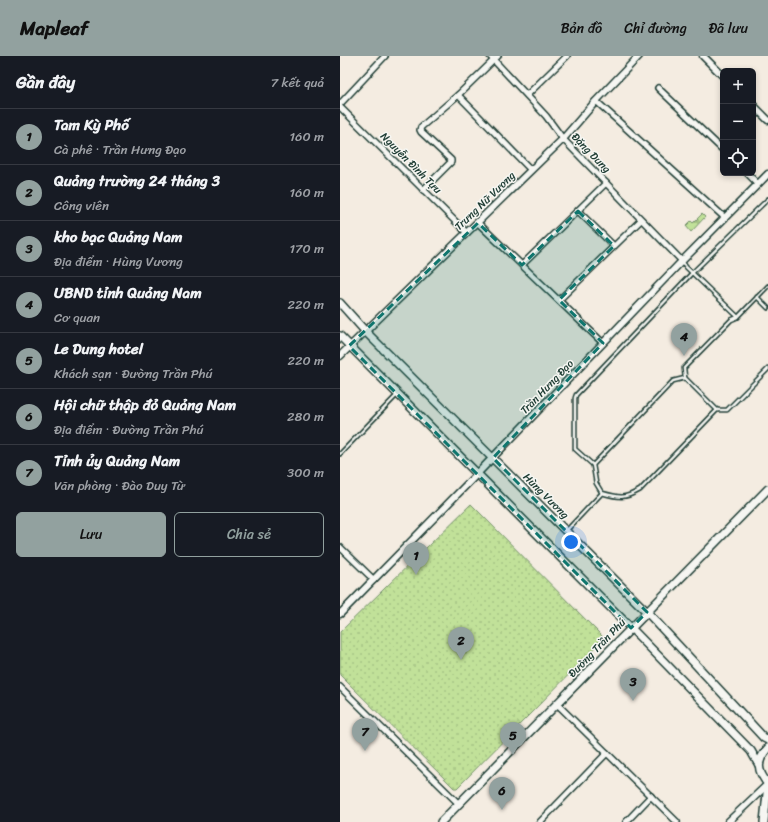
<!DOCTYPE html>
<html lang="vi">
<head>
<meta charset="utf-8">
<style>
  :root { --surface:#171b24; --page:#20242c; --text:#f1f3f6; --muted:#9ea1a6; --line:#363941; --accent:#92a19f }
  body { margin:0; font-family:Sriracha,sans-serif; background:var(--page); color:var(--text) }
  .controls { position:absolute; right:12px; top:12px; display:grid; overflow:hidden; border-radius:6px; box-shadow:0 2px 6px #0003 }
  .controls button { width:36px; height:36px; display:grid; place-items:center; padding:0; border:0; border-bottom:1px solid var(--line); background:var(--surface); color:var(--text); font:20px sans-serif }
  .you { position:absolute; left:231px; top:486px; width:14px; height:14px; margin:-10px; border:3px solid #fff; border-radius:50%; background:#1a73e8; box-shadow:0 0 0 6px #1a73e833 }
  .badge { display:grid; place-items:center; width:26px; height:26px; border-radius:50%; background:var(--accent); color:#111; font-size:13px; font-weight:700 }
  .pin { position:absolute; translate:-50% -33px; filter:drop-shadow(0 1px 2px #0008) }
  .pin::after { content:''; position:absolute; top:21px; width:14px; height:12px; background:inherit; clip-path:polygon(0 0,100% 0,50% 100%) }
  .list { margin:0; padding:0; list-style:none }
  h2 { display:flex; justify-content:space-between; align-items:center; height:52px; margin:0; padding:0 16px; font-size:17px }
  h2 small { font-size:13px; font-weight:400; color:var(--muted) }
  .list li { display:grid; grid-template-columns:26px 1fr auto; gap:12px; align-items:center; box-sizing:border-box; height:56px; padding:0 16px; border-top:1px solid var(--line) }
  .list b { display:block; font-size:15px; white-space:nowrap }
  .list p { margin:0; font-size:13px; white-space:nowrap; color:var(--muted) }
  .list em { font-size:13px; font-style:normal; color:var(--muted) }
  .actions { display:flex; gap:8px; padding:12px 16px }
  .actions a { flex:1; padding:9px 0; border:1px solid var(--accent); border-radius:6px; text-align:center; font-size:14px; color:var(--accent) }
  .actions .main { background:var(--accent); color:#111 }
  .icon { flex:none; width:22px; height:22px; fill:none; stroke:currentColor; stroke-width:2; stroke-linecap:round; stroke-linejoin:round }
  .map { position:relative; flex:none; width:428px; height:766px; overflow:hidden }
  header { display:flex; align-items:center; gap:24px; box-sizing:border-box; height:56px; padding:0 20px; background:var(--accent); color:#111 }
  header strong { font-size:19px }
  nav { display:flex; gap:22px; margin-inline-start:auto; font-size:14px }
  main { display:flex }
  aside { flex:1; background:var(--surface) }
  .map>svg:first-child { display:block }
  .forest { fill:url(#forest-firs); stroke:#708f66 }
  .park { fill:url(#park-dots); stroke:#708f66 }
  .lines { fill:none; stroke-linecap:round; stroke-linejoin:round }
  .service-casing { stroke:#1f3d34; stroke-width:5.5 }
  .minor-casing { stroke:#1f3d34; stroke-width:8 }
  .tertiary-casing { stroke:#1f3d34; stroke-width:9 }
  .secondary-casing { stroke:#1f3d34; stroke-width:10 }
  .service { stroke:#f6f6f2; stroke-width:2.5 }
  .minor { stroke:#f6f6f2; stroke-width:5 }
  .tertiary { stroke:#f6f6f2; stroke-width:6 }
  .secondary { stroke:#f6f6f2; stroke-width:7 }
  .marked { fill:#0f766e; fill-opacity:0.2; stroke:#0f766e; stroke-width:3; stroke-dasharray:8 5; stroke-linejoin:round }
  .labels { text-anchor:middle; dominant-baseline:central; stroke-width:3; stroke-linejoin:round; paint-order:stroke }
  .street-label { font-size:11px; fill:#1f3d34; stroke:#f6f6f2 }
</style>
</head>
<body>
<header>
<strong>Mapleaf</strong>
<nav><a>Bản đồ</a><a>Chỉ đường</a><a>Đã lưu</a></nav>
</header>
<main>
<aside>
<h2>Gần đây<small>7 kết quả</small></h2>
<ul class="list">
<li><span class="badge">1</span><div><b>Tam Kỳ Phố</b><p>Cà phê · Trần Hưng Đạo</p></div><em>160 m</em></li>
<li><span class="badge">2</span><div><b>Quảng trường 24 tháng 3</b><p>Công viên</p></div><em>160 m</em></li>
<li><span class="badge">3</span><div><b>kho bạc Quảng Nam</b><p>Địa điểm · Hùng Vương</p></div><em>170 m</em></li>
<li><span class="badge">4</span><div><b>UBND tỉnh Quảng Nam</b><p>Cơ quan</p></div><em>220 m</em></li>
<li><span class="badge">5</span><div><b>Le Dung hotel</b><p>Khách sạn · Đường Trần Phú</p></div><em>220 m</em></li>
<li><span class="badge">6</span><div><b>Hội chữ thập đỏ Quảng Nam</b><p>Địa điểm · Đường Trần Phú</p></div><em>280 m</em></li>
<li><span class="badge">7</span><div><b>Tỉnh ủy Quảng Nam</b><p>Văn phòng · Đào Duy Từ</p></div><em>300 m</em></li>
</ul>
<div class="actions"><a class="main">Lưu</a><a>Chia sẻ</a></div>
</aside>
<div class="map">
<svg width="428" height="766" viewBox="0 0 428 766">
  <defs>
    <pattern id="forest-firs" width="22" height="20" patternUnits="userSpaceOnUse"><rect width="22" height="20" fill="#c1e199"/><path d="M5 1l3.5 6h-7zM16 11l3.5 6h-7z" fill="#a5c284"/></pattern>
    <pattern id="park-dots" width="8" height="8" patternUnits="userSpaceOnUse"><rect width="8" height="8" fill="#c1e199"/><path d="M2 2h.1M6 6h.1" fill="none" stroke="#a5c284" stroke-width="1.8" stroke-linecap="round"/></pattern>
  </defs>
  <rect width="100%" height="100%" fill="#f4ece1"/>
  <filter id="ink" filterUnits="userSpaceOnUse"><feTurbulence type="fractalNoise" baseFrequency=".025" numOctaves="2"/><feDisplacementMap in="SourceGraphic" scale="8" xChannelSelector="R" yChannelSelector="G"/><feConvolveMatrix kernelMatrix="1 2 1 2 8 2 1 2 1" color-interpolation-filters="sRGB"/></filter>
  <g filter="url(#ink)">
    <!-- forest -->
    <polygon class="forest" points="362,158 365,161 351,176 346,170 351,165 353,167"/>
    <!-- park -->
    <polygon class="park" points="131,448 262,580 258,589 117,732 114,732 0,619 0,576"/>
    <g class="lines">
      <defs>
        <g id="service">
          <polyline points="342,205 346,211 398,261"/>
          <polyline points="417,241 428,252"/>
          <polyline points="345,322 344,312 391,264 398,261 428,230"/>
          <polyline points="0,398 57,339"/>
          <polyline points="253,409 235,393 235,342 236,339 352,217 428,143"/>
          <polyline points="262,437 256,427 253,409 333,325 345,322 377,354"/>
          <path d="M227 474 262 437C280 442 284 443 300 434L377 354H387L428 313"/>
        </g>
        <g id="minor">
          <polyline points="150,0 206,60 223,83 342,205"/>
          <polyline points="318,32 383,94"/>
          <polyline points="118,39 191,114"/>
          <polyline points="187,39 227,0"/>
          <polyline points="256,45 384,161"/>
          <polyline points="0,48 45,0"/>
          <polyline points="0,51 127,177"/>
          <polyline points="407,117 418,128"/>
          <polyline points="83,134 111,106 111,104 81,76 80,74 81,71 118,39 158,0"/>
          <polyline points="238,155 274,190"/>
          <polyline points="138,167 263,287"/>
          <polyline points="182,209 266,127"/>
          <polyline points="219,244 301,164"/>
          <polyline points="0,491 34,524"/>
          <polyline points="0,631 119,748"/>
          <polyline points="217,648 337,766"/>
          <polyline points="200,766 267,697"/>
          <polyline points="286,766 311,740"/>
        </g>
        <g id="tertiary">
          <polyline points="363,0 383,20"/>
          <polyline points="413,49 428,64"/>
          <polyline points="0,300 223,83 256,45 299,0"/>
          <polyline points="0,558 137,418 342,205 428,118"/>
          <polyline points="388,766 428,728"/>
        </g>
        <g id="secondary">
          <polyline points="0,247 25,275 307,556 424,682 428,684"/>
          <polyline points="0,280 291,572 411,695 419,709"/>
          <path d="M428 692C416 705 417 715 428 728"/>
          <polyline points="101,766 428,433"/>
          <polyline points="424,766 428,728"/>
        </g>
      </defs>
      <!-- service casing -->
      <use href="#service" class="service-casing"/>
      <!-- minor casing -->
      <use href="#minor" class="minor-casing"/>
      <!-- tertiary casing -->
      <use href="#tertiary" class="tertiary-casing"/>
      <!-- secondary casing -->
      <use href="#secondary" class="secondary-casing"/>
      <!-- service -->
      <use href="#service" class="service"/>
      <!-- minor -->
      <use href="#minor" class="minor"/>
      <!-- tertiary -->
      <use href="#tertiary" class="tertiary"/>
      <!-- secondary -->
      <use href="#secondary" class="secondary"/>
    </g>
  </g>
  <!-- marked area -->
  <path class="marked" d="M238 155 274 190 219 244 263 287 153 402 307 556 291 572 9 290 138 167 182 209Z"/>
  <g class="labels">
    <!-- street labels -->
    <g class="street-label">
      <text transform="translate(251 97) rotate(46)">Đặng Dung</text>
      <text transform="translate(71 107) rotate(45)">Nguyễn Đình Tựu</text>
      <text transform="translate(145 145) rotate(-44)">Trưng Nữ Vương</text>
      <text transform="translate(207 331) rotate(-46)">Trần Hưng Đạo</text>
      <text transform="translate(206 440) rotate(45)">Hùng Vương</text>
      <text transform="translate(257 592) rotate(-46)">Đường Trần Phú</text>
    </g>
  </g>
</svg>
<div class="controls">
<button>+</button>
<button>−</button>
<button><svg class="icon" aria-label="locate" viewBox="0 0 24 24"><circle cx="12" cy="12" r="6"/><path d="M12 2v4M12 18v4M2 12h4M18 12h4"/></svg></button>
</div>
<div class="you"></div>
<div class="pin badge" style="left:76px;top:519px">1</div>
<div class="pin badge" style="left:121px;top:604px">2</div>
<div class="pin badge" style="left:293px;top:645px">3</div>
<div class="pin badge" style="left:344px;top:300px">4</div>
<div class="pin badge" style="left:173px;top:699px">5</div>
<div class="pin badge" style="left:162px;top:754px">6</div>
<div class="pin badge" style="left:25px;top:695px">7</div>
</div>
</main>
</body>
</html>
